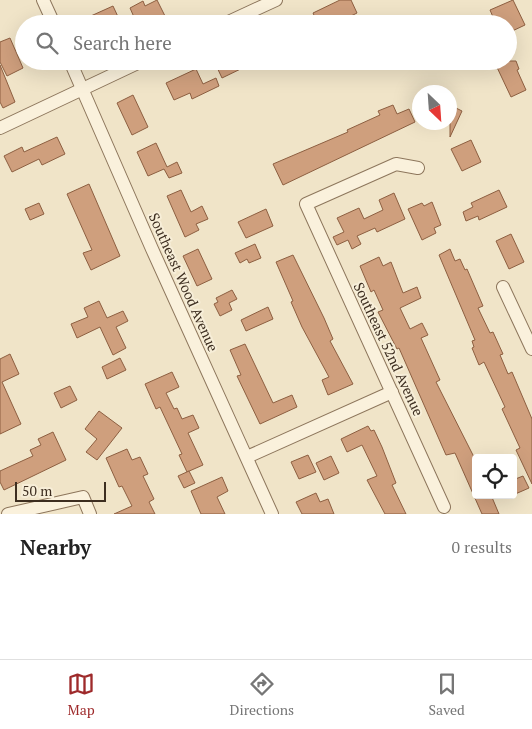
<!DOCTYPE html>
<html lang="en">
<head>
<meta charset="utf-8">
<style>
  :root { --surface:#fff; --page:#f6f6f6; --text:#222; --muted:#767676; --line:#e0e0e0; --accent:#9e2a2b }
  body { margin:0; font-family:"PT Serif",serif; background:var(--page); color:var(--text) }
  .controls { position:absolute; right:15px; bottom:15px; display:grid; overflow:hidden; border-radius:5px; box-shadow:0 5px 20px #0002 }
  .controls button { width:45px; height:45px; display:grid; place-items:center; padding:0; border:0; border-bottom:1px solid var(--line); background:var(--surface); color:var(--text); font:25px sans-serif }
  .compass { position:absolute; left:412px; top:85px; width:45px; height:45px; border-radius:50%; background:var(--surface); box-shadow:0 5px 20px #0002; rotate:155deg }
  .scale { position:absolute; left:15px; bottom:12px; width:91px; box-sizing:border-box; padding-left:5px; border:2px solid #3d2e20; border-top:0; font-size:14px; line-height:18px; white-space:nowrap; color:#3d2e20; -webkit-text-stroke:4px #f7eed8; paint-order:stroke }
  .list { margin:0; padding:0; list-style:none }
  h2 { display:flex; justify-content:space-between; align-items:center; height:65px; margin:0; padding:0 20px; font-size:21px }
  h2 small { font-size:16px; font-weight:400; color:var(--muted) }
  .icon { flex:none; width:28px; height:28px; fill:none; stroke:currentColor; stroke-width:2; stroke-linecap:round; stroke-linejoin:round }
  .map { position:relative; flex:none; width:532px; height:514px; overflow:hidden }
  .search { position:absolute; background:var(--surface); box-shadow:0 5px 20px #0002; left:15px; right:15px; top:15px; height:55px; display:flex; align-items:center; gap:12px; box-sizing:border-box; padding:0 18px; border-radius:28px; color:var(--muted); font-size:19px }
  .sheet { height:145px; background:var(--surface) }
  nav { display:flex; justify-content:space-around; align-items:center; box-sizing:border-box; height:70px; border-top:1px solid var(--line); background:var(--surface); font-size:14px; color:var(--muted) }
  nav a { display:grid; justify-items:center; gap:2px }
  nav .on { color:var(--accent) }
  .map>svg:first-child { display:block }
  .building { fill:#cf9f7d; stroke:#8d5f41 }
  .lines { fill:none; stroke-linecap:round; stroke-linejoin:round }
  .minor-casing { stroke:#8d765c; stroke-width:14 }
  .minor { stroke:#faf1dc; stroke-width:12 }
  .labels { text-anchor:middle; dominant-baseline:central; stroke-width:4; stroke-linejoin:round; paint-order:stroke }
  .street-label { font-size:14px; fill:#3d2e20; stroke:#f7eed8 }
</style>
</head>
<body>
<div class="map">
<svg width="532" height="514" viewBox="0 0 532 514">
  <rect width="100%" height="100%" fill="#f0e4c8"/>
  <!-- building -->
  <g class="building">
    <polygon points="157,0 165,16 148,24 137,24 130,8 143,1 145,6"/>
    <polygon points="340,0 351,0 357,13 335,24 318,24 313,13"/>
    <polygon points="513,0 525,25 508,33 508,24 496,24 490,10"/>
    <polygon points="113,6 120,21 114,24 73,24"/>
    <polygon points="10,38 23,68 7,76 0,62 0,42"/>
    <polygon points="214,61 257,61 222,78"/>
    <polygon points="494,61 516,61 519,69 517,70 526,90 511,97"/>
    <polygon points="0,65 15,102 3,108 0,102"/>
    <polygon points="196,69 203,84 216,78 219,86 192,99 190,93 174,100 166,83"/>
    <polygon points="133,95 148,127 132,135 117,103"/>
    <polygon points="393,105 397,114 409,109 415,122 283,185 273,164 348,132 347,130 380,115 378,111"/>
    <polygon points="450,105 462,111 450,137"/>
    <polygon points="57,137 65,154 42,165 39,159 12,172 4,156 22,147 24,152"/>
    <polygon points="471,140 481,162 462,171 451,149"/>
    <polygon points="156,143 167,167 177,162 182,173 169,178 164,169 148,176 137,152"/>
    <polygon points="89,184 120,256 91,270 83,253 92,250 67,194"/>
    <polygon points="181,190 191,212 202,206 208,219 196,224 199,230 185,237 167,196"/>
    <polygon points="499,190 507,207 479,220 478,216 466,221 463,212 473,207 471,203"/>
    <polygon points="394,193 405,219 377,232 375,228 357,236 361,244 352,249 348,240 337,245 333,237 344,232 337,218 359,208 364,219 383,210 379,200"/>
    <polygon points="432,202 441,225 434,228 436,233 422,240 408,209 422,203 424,206"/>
    <polygon points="39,203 44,214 30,220 25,209"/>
    <polygon points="266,209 273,226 246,238 238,222"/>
    <polygon points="511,234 524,262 509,269 496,241"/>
    <polygon points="255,244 261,258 249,263 247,259 240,263 235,253"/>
    <polygon points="198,249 212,279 197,286 183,256"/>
    <polygon points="450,249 455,261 460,259 465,270 467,269 483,306 478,308 490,333 493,332 503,354 500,355 508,374 512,372 532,419 532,484 516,450 520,448 502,409 505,407 484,362 479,365 472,348 474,347 472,341 475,340 439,255"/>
    <polygon points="293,255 324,318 333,339 330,341 353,384 328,395 322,380 329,377 302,327 291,302 293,301 276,262"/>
    <polygon points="379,257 383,266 391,262 403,293 417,287 421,298 400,308 410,329 422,323 428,335 421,338 440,380 436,382 476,461 476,495 491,495 499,514 482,514 455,453 446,455 399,348 397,349 378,312 383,310 374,290 371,292 360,266"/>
    <polygon points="232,290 237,299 229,303 232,310 220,316 214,304 218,302 216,298"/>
    <polygon points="99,301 107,318 123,311 128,321 116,327 126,348 113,355 100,327 77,338 71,324 88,317 84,308"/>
    <polygon points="268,307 273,319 246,331 241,320"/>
    <polygon points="245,344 273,403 292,395 297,407 260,424 237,376 241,375 230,350"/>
    <polygon points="10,354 19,374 2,382 21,424 0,434 0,359"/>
    <polygon points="120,358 126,370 107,379 102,367"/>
    <polygon points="172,372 179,387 166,393 174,409 177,408 182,419 193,415 199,428 188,433 203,465 187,472 179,455 182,454 160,407 156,409 145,384"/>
    <polygon points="70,386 77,400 61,408 54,393"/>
    <polygon points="99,411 122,428 97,460 86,452 97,439 85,429"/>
    <polygon points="368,426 371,431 374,430 382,447 396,483 392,485 406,514 385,514 367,480 377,476 362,445 347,452 341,439"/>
    <polygon points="53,432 66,460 4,490 0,482 0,471 33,456 30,450 41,445 38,439"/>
    <polygon points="127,449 132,460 140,457 148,474 143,476 154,499 149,502 155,514 114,514 132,506 122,486 119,487 106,458"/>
    <polygon points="308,455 316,472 299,479 291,462"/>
    <polygon points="331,456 339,473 324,480 316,463"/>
    <polygon points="189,471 195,483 184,488 178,476"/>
    <polygon points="523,476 529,488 513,495 513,480"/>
    <polygon points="222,477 228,491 217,497 225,514 201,514 191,491"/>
    <polygon points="316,493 320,502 328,499 334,514 302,514 296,502"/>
  </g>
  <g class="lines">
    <defs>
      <g id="minor">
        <polyline points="43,0 54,24"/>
        <polyline points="224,24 276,0"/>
        <polyline points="70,61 152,249 272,514"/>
        <polyline points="0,128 142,61"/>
        <polyline points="418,168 396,164 306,204 444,507"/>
        <polyline points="503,287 532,349"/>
        <polyline points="247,457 392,392"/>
        <polyline points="8,514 83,497 90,514"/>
      </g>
    </defs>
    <!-- minor casing -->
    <use href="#minor" class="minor-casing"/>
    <!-- minor -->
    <use href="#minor" class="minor"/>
  </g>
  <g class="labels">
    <!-- street labels -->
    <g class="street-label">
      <text transform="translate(184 282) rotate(66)">Southeast Wood Avenue</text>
      <text transform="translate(389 349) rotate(65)">Southeast 52nd Avenue</text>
    </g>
  </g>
</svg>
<div class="controls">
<button><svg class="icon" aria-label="locate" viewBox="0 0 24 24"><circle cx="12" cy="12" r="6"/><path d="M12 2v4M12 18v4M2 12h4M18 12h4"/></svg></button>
</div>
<svg class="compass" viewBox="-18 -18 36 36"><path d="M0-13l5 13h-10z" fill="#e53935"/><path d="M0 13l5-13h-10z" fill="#767676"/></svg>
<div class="scale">50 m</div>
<div class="search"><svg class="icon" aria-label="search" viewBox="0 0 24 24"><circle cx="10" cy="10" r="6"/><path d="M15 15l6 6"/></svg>Search here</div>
</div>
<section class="sheet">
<h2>Nearby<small>0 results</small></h2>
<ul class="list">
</ul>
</section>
<nav>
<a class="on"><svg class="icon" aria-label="map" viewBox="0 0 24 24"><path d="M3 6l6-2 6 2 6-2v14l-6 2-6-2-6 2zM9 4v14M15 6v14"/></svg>Map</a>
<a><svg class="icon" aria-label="directions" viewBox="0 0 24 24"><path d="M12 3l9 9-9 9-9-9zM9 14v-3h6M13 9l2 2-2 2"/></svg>Directions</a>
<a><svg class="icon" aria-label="saved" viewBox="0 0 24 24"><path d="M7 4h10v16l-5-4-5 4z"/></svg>Saved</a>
</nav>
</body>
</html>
